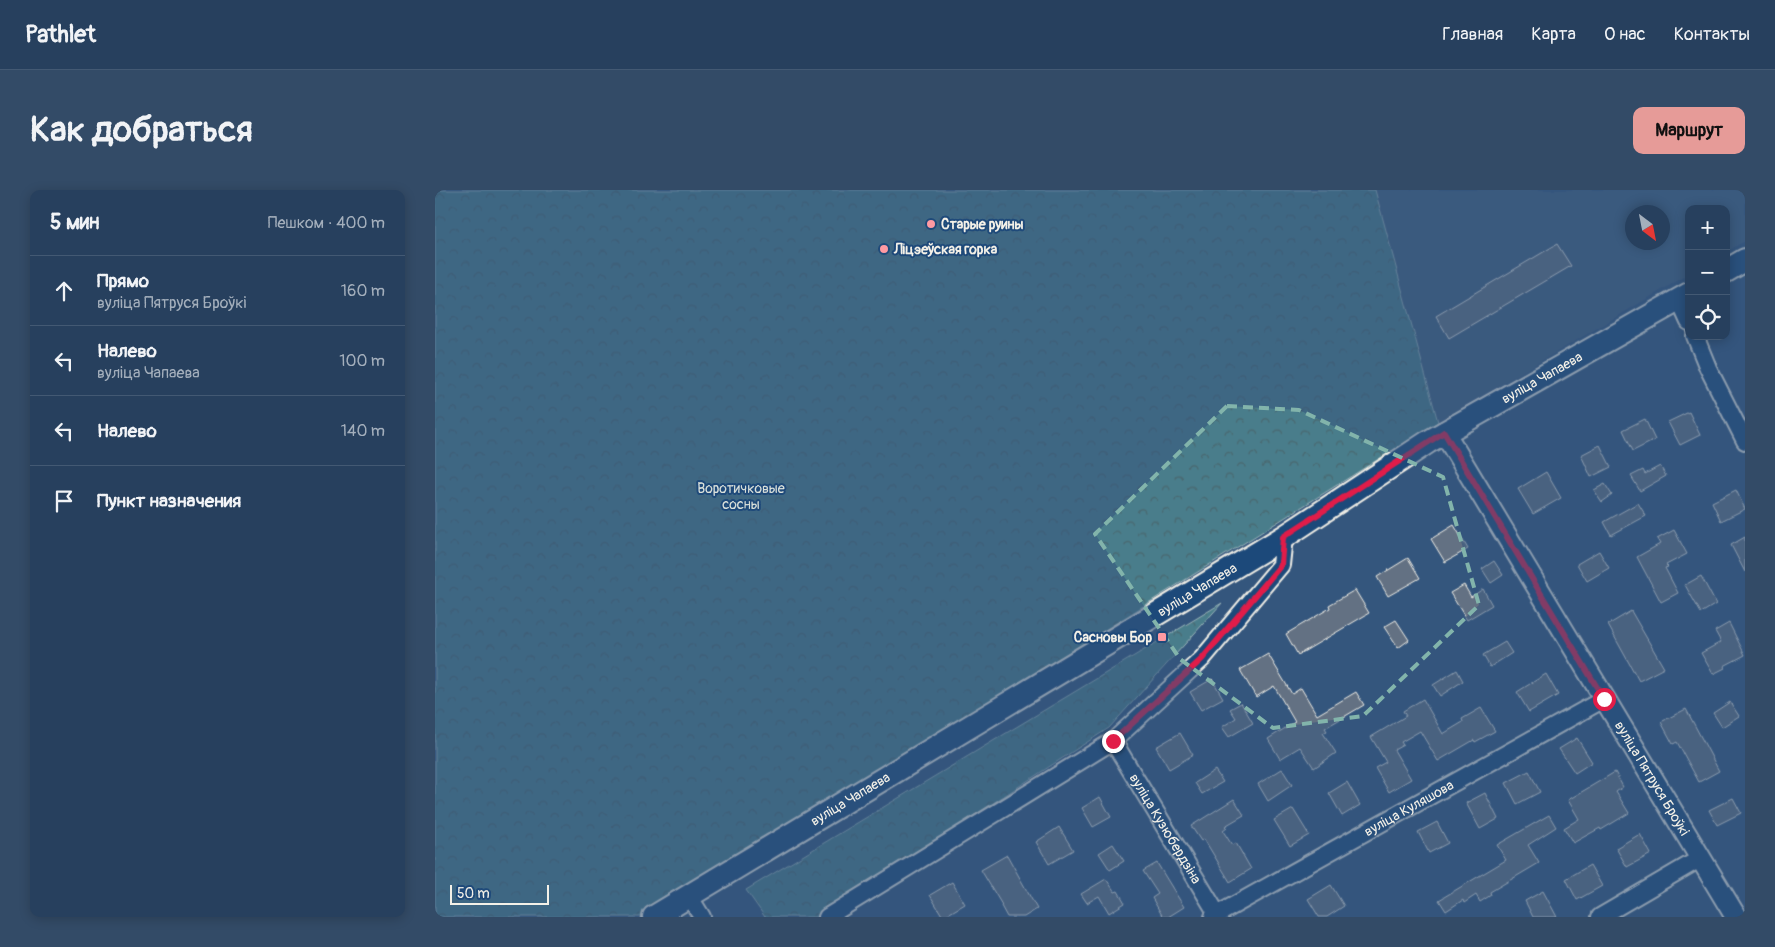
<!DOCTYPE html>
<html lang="ru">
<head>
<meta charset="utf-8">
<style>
  :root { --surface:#27405e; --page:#334b67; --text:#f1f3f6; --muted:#a4afbc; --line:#435973; --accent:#e69b98 }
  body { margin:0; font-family:Pangolin,sans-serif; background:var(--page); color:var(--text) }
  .controls { position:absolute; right:15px; top:15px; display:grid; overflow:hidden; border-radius:10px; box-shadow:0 2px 12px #0003 }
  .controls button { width:45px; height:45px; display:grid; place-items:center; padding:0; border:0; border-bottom:1px solid var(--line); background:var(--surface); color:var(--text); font:25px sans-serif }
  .compass { position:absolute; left:1190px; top:15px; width:45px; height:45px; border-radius:50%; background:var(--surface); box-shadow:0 2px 12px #0003; rotate:148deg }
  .scale { position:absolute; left:15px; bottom:12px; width:99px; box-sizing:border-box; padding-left:5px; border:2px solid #f4f1e8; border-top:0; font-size:14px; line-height:18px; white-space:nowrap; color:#f4f1e8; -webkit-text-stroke:4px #1f4a7a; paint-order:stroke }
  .stop { position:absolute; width:15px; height:15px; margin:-11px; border:4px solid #e11d48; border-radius:50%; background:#fff }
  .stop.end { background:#e11d48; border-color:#fff; box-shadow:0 1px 5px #0008 }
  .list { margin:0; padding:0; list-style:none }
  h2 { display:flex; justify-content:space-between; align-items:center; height:65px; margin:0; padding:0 20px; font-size:21px }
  h2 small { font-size:16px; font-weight:400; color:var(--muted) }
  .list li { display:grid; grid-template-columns:32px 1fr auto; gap:15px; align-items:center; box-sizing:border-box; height:70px; padding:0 20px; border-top:1px solid var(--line) }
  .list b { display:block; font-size:19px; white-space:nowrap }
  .list p { margin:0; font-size:16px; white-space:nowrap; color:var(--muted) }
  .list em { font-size:16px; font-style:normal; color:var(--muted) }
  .icon { flex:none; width:28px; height:28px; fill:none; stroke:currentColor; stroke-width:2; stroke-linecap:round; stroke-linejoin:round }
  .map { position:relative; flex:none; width:1310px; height:727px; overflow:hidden; border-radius:10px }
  header { display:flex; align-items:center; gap:30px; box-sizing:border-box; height:70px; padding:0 25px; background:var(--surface); border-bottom:1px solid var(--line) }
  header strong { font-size:24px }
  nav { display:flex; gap:28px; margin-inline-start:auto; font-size:18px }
  .intro { display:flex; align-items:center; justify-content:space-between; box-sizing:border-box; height:120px; padding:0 30px }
  h1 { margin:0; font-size:35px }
  .button { padding:12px 22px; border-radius:10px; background:var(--accent); color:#111; font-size:18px; font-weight:700 }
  main { display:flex; gap:30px; padding:0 30px }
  aside { flex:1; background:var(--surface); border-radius:10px; box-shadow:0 2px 12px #0003 }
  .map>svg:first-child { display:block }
  .built { fill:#425e7f; fill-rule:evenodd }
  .forest { fill:url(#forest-crowns); stroke:#9eb7ba }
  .building { fill:#647183; stroke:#f4f1e8 }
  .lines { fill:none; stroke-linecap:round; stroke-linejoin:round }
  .minor-casing { stroke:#f4f1e8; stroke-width:20 }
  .tertiary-casing { stroke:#f4f1e8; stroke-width:24 }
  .secondary-casing { stroke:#f4f1e8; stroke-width:26 }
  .minor { stroke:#1f4a7a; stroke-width:16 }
  .tertiary { stroke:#1f4a7a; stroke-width:20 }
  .secondary { stroke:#1f4a7a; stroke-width:22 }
  .route { stroke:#e11d48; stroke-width:6 }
  .marked { fill:none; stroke:#82b4ab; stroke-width:4; stroke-dasharray:10 6; stroke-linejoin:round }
  .poi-dot { fill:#ff9aa2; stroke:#1f4a7a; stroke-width:2 }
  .labels { text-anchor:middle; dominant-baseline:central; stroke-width:4; stroke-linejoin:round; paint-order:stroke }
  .poi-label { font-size:14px; font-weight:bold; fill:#f4f1e8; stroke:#1f4a7a; text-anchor:start }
  .street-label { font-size:14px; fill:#f4f1e8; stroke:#1f4a7a }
  .park-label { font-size:14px; fill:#dae0da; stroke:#1f4a7a }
</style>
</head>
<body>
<header>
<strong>Pathlet</strong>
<nav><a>Главная</a><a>Карта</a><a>О нас</a><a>Контакты</a></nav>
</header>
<div class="intro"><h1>Как добраться</h1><a class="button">Маршрут</a></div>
<main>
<aside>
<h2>5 мин<small>Пешком · 400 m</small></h2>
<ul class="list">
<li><svg class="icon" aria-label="ahead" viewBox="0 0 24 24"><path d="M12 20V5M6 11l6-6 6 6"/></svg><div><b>Прямо</b><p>вуліца Пятруся Броўкі</p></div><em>160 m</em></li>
<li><svg class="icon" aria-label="left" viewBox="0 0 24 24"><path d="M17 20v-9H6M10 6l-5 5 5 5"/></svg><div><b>Налево</b><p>вуліца Чапаева</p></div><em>100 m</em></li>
<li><svg class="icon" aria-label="left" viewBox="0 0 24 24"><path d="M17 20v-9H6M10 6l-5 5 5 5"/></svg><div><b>Налево</b></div><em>140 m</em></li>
<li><svg class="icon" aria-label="arrive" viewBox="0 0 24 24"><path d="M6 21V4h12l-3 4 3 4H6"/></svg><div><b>Пункт назначения</b></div></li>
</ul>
</aside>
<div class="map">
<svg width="1310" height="727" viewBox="0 0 1310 727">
  <defs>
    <pattern id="forest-crowns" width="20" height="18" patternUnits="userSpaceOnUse" patternTransform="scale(1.25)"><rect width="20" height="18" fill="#497d8b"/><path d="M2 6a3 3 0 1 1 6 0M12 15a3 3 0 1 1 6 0" fill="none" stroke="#49656c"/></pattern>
  </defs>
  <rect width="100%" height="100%" fill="#34567d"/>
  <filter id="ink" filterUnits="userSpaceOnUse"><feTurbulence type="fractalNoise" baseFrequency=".02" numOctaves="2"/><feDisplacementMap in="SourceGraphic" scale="10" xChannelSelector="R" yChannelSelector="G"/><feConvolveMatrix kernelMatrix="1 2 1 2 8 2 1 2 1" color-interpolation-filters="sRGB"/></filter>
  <g filter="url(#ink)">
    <!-- built -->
    <path class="built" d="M940 0H1310V51L1291 62V19H1254V84L1003 232ZM1198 22H1228V52H1198Z"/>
    <!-- forest -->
    <g class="forest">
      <polygon points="0,0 940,0 1003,232 210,727 0,727"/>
      <polygon points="787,413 674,538 382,727 330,727 311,700"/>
    </g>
    <!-- building -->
    <g class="building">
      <polygon points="1122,54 1136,76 1014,148 1001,126"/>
      <polygon points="1254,222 1265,245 1245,255 1233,232"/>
      <polygon points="1210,229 1220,250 1198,261 1188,240"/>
      <polygon points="1165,255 1176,277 1156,287 1146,265"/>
      <polygon points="1225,276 1231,286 1205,301 1196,286 1208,280 1210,284"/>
      <polygon points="1111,282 1126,308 1098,324 1083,299"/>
      <polygon points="1170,294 1177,305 1167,312 1159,300"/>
      <polygon points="1301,300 1310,319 1286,331 1277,312"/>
      <polygon points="1203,313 1211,326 1176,345 1169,332"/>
      <polygon points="1019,335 1033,359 1010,372 996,349"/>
      <polygon points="1239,340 1252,364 1231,375 1233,377 1230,378 1243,403 1226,412 1202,367 1225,354 1222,349"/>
      <polygon points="1310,347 1310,382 1296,355"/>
      <polygon points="1164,361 1174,378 1152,391 1142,374"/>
      <polygon points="973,368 985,388 953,406 942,387"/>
      <polygon points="1059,371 1068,385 1056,393 1047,379"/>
      <polygon points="1266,386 1281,414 1266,423 1250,395"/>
      <polygon points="1029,395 1036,407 1048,399 1057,415 1032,430 1015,403"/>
      <polygon points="920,400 934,423 863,465 851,444 895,418 894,415"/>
      <polygon points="1196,421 1229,478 1204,491 1173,435"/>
      <polygon points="961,430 974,450 963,458 949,437"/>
      <polygon points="1294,433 1310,465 1289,476 1290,478 1278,484 1266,463 1286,452 1280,441"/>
      <polygon points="1070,452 1077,463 1055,477 1048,465"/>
      <polygon points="833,464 857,504 866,498 882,525 921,502 929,515 890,538 892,541 888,543 901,563 879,578 865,557 845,569 833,549 860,532 839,496 821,507 805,480"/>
      <polygon points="1022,480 1028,491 1005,506 998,495"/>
      <polygon points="1111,484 1123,505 1094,522 1082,502"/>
      <polygon points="777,489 788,508 766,520 755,502"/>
      <polygon points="988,509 1008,544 1028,532 1027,529 1046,518 1060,541 1040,552 1039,550 1003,571 985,541 966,552 968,555 959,560 976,589 954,602 940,578 951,572 936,547 971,526 968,521"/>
      <polygon points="1295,512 1304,526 1287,537 1278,523"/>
      <polygon points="806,513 818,533 794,547 787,537 801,528 795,519"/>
      <polygon points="1251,519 1284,581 1264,592 1242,552 1238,554 1226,532"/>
      <polygon points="745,543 758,565 734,579 721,557"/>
      <polygon points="1142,548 1157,572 1140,583 1124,559"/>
      <polygon points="847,579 857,595 833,611 823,594"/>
      <polygon points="780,580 788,592 767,604 760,593"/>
      <polygon points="1094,581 1105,602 1082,614 1071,593"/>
      <polygon points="1180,582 1188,597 1181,602 1194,623 1166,640 1165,638 1138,653 1129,638 1144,629 1133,610"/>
      <polygon points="912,592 925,615 907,626 894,603"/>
      <polygon points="1050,603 1063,629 1045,639 1031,613"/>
      <polygon points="665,607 676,627 658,637 647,618"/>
      <polygon points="1298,608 1306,623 1282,635 1274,620"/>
      <polygon points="799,609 809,625 790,636 792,638 788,641 797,655 801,653 816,679 795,692 769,649 766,651 756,636"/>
      <polygon points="858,619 874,645 855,656 839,630"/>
      <polygon points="1114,625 1121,637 1093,655 1104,673 1055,702 1056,705 1045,712 1041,705 1029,713 1028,710 1011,721 1004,710 1071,670 1062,655"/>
      <polygon points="1002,632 1013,653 994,663 983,642"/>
      <polygon points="624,637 638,660 614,674 601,652"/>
      <polygon points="1205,644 1216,664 1192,677 1181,658"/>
      <polygon points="678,654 689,671 675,680 664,663"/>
      <polygon points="572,665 602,719 589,727 572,727 566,716 567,715 546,680"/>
      <polygon points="722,673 749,717 733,727 728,727 717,708 723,704 708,681"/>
      <polygon points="1155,675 1167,696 1142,710 1131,689"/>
      <polygon points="671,689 680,702 683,701 690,713 674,723 664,706 652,713 646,704"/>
      <polygon points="517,692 530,714 508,727 495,705"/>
      <polygon points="896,695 909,716 892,727 884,727 873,709"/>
      <polygon points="1108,701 1122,727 1098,727 1090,711"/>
    </g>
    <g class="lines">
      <defs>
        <g id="minor">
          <polyline points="1244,110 1254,132"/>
          <polyline points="1260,146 1273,178 1310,251"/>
          <path id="s1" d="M678 551 784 727"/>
          <polyline points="254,706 267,727"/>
          <polyline points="392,727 678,551 767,469 846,375 849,347"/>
          <path id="s2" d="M778 727 1169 509"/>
          <polyline points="1165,727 1266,668"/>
        </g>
        <g id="tertiary">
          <path id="s3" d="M1009 242 1301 727"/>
        </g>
        <g id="secondary">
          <polyline points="1291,81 1310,70"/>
          <path id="s4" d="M219 727 849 347 993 252 1254 104"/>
        </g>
      </defs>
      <!-- minor casing -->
      <use href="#minor" class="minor-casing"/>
      <!-- tertiary casing -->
      <use href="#tertiary" class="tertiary-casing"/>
      <!-- secondary casing -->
      <use href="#secondary" class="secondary-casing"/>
      <!-- minor -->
      <use href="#minor" class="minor"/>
      <!-- tertiary -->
      <use href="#tertiary" class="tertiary"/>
      <!-- secondary -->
      <use href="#secondary" class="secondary"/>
    </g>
  </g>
  <g class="lines" filter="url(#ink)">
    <!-- route -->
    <polyline class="route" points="678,551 767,469 846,375 848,347 1009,242 1169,509"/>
  </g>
  <!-- marked area -->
  <path d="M0 0H1310V727H0ZM792 216 864 220 1008 287 1044 415 928 526 838 538 745 469 660 344Z" fill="#34567d" fill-opacity=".55" fill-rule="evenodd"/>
  <path class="marked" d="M792 216 864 220 1008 287 1044 415 928 526 838 538 745 469 660 344Z"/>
  <!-- markers -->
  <g class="poi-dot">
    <circle cx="496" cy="34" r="5"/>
    <circle cx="449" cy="59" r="5"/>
    <rect x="722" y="442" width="10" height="10" rx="2.5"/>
  </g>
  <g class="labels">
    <!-- poi labels -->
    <g class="poi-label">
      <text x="506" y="34">Старые руины</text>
      <text x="459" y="59">Ліцэеўская горка</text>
      <text x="717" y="447" text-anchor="end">Сасновы Бор</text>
    </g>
    <!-- street labels -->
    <g class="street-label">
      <text stroke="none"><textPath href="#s4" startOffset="1039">вуліца Чапаева</textPath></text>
      <text stroke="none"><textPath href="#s4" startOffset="634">вуліца Чапаева</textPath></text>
      <text stroke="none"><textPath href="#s3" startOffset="404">вуліца Пятруся Броўкі</textPath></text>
      <text stroke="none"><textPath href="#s4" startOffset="229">вуліца Чапаева</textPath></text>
      <text stroke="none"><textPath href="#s2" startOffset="224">вуліца Куляшова</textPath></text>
      <text stroke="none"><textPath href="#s1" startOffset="102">вуліца Кузюбердзіна</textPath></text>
    </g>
    <!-- park labels -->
    <g class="park-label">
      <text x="306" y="298">Воротичковые<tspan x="306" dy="16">сосны</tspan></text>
    </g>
  </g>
</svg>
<div class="controls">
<button>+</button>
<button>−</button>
<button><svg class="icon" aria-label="locate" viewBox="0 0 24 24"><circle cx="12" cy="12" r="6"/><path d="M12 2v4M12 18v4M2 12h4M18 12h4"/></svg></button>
</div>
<svg class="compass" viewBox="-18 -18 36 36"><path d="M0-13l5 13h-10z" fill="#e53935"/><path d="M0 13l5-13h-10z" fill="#a4afbc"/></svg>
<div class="scale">50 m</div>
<div class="stop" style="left:1169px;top:509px"></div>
<div class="stop end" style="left:678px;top:551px"></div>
</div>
</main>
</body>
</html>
